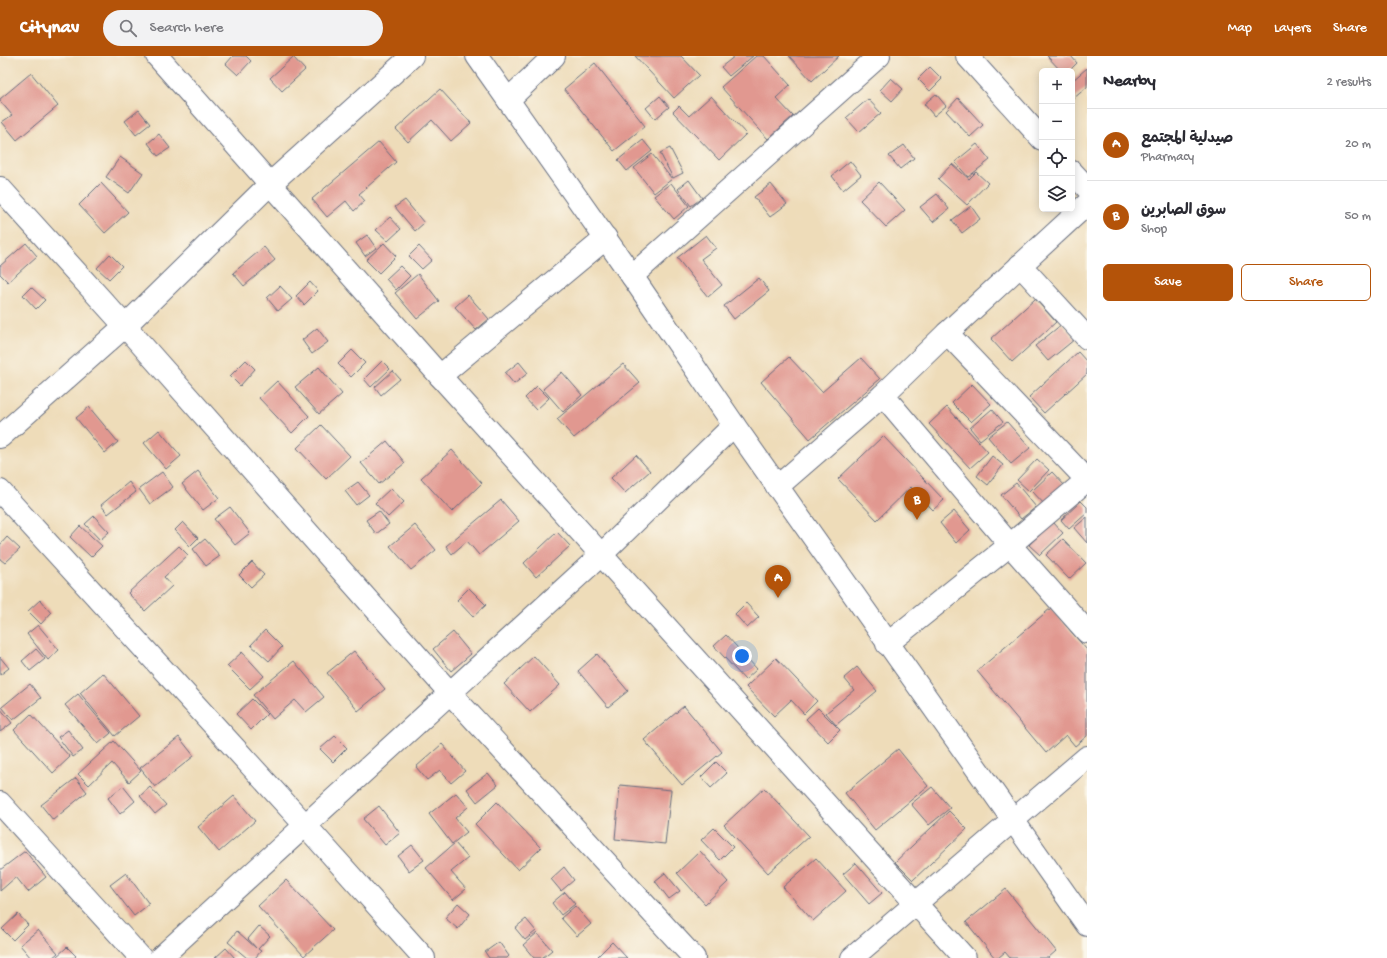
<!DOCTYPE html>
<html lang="en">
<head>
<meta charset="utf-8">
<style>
  :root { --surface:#fff; --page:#f2f2f3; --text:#2b2b33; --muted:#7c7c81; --line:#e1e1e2; --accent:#b45309 }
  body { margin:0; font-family:"Gochi Hand","Playpen Sans Arabic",sans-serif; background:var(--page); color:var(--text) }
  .controls { position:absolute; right:12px; top:12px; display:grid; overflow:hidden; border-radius:6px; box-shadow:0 2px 10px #0003 }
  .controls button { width:36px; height:36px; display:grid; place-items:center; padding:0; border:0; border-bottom:1px solid var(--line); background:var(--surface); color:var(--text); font:20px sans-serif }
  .you { position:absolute; left:742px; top:600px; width:14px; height:14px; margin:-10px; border:3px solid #fff; border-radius:50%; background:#1a73e8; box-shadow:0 0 0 6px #1a73e833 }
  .badge { display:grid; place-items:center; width:26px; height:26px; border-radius:50%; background:var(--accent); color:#fff; font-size:13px; font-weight:700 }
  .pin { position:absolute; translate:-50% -33px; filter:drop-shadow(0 1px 2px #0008) }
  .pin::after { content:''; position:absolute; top:21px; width:14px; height:12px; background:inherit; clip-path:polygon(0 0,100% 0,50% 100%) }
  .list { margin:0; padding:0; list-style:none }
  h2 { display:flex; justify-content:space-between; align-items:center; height:52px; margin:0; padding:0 16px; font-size:17px }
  h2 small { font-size:13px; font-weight:400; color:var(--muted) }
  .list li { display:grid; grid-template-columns:26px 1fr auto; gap:12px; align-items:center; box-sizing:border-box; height:72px; padding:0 16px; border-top:1px solid var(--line) }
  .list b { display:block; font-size:15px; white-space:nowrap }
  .list p { margin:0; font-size:13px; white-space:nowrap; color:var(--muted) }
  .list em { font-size:13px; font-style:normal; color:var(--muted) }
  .actions { display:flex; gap:8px; padding:12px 16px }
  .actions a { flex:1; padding:9px 0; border:1px solid var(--accent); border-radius:6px; text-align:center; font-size:14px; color:var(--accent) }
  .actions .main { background:var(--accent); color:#fff }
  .icon { flex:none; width:22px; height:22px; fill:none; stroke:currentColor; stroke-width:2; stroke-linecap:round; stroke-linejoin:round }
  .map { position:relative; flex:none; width:1087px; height:902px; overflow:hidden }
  header { display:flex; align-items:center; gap:24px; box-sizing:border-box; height:56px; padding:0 20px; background:var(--accent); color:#fff }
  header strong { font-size:19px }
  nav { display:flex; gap:22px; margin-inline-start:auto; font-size:14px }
  .search { width:280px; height:36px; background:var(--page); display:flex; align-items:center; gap:10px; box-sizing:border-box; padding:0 14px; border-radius:22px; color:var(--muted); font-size:15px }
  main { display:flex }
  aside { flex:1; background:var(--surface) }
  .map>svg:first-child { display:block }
  .building { fill:#e19890 }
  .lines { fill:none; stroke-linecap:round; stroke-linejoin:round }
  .minor-casing { stroke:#656c7e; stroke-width:24 }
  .tertiary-casing { stroke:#656c7e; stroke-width:24 }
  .minor { stroke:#fff; stroke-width:22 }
  .tertiary { stroke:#fff; stroke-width:22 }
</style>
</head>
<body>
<header>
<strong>Citynav</strong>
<div class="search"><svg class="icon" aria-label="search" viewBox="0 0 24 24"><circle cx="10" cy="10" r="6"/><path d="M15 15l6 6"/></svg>Search here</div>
<nav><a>Map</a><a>Layers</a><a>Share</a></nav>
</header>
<main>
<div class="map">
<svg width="1087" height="902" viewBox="0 0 1087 902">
  <rect width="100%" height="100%" fill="#fbf7ec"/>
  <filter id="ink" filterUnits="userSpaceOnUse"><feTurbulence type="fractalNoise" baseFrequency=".025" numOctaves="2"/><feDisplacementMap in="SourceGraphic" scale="8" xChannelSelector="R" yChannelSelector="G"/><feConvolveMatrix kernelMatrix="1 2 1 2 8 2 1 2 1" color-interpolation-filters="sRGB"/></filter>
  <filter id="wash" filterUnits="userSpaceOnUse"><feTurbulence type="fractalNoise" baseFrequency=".012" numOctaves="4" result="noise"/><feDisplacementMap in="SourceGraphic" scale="16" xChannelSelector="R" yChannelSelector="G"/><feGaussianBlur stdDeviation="0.9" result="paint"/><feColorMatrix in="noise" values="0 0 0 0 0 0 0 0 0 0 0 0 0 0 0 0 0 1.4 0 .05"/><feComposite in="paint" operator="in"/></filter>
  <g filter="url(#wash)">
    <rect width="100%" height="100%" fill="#eedcb9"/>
    <g id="blocks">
      <!-- building -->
      <g class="building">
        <polygon points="233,0 246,0 251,5 238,19 226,8"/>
        <polygon points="635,0 681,0 699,19 674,42"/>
        <polygon points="735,0 753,0 729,20 721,11"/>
        <polygon points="756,0 764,0 790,29 776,42 793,60 768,83 721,31"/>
        <polygon points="789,0 839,0 812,25"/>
        <polygon points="1047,0 1071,0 1077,7 1069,15 1061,15"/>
        <polygon points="293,1 305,14 282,35 270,22"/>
        <polygon points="595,7 645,70 614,95 564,33"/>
        <polygon points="930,11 942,23 930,35 918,23"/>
        <polygon points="1087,12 1087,31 1073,43 1072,25"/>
        <polygon points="31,17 58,50 17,84 2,66 12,59 0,45 0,43"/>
        <polygon points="891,22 903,33 892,45 880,34"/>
        <polygon points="440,33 471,67 451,85 432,64 408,86 396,73"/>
        <polygon points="936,38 946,50 934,60 924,48"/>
        <polygon points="660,40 669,51 655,63 646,52"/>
        <polygon points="711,40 746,78 719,104 673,56 679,50 689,60"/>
        <polygon points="958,42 983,69 970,81 946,55"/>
        <polygon points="868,43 881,57 859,76 846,62"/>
        <polygon points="139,54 150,68 136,79 125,65"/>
        <polygon points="159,78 170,92 158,100 148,87"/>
        <polygon points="643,84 652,95 627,115 618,104"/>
        <polygon points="379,86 396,106 359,138 365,145 354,155 346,145 327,161 312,143"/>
        <polygon points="977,88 990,104 968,121 955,106"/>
        <polygon points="904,89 914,102 900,113 889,100"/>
        <polygon points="670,92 683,117 673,122 660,97"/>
        <polygon points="652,98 672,123 654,137 634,112"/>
        <polygon points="120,101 143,117 129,137 106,121"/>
        <polygon points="850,105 861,119 843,134 832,120"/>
        <polygon points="952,108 969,123 976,116 988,127 967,149 938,123"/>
        <polygon points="689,124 702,142 691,150 678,133"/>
        <polygon points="879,126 905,154 886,171 860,144"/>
        <polygon points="101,127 128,156 105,177 79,149"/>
        <polygon points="671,127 689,150 674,163 654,140"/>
        <polygon points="771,128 787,148 770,161 754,141"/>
        <polygon points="937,138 949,153 933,166 920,151"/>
        <polygon points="405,144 424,167 415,175 395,151"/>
        <polygon points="971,150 980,163 962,177 952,164"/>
        <polygon points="390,161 401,173 388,185 376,174"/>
        <polygon points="367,179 376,192 365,200 356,187"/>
        <polygon points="706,179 716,192 701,203 722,229 708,241 677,202"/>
        <polygon points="26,187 37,200 8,226 0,218 0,210"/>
        <polygon points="384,187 396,200 379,217 366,204"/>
        <polygon points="419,190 432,204 422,213 409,200"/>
        <polygon points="264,191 275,204 244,230 233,217"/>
        <polygon points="110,198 122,210 109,223 97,212"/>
        <polygon points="400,210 410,220 396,234 386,223"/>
        <polygon points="418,218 439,245 417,263 395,237"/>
        <polygon points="759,222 769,235 734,263 724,250"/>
        <polygon points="310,226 318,235 304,249 296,240"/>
        <polygon points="280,230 292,243 278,255 267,242"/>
        <polygon points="31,231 45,244 36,253 23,239"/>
        <polygon points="468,239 489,263 476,274 455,251"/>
        <polygon points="1035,243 1056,266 1012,306 991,283"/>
        <polygon points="1062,268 1075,283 1048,305 1035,290"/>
        <polygon points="317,272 328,286 312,298 302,284"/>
        <polygon points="352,294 365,307 351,321 338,308"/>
        <polygon points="1078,296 1087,306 1087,318 1044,357 1029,341"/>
        <polygon points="789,301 822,336 861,302 880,323 810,383 761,326"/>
        <polygon points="246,304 255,313 240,330 230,320"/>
        <polygon points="382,305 390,313 371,331 364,323"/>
        <polygon points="519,306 528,317 514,328 505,317"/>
        <polygon points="623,308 640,327 574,382 557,363"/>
        <polygon points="319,311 342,338 319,358 295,331"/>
        <polygon points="393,315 400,323 381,339 375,331"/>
        <polygon points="562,316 582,339 563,356 543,333"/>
        <polygon points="277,325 309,360 292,377 259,342"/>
        <polygon points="972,328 991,348 971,366 952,347"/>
        <polygon points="537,330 549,342 536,354 525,342"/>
        <polygon points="89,351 118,386 105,397 76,362"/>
        <polygon points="947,351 988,396 970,412 929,368"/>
        <polygon points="992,353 1003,366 980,384 970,372"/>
        <polygon points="1007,366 1030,392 1011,408 988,381"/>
        <polygon points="321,369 350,400 326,423 297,392"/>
        <polygon points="159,374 181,400 166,413 144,387"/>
        <polygon points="883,380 944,444 933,454 911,431 877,464 838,423"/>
        <polygon points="387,385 405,407 379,428 361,407"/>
        <polygon points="452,394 482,427 452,456 421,422"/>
        <polygon points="636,399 650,415 625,437 611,422"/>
        <polygon points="992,400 1003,409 988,429 977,420"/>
        <polygon points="1037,403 1049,414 1029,435 1017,424"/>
        <polygon points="198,415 219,442 203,454 182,428"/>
        <polygon points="162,416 173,431 150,448 139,433"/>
        <polygon points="1052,416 1066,431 1046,450 1032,435"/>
        <polygon points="129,426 136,436 108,458 101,449"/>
        <polygon points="358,426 369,439 356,449 345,435"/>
        <polygon points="1016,427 1036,451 1021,463 1001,439"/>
        <polygon points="391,432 404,446 388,461 375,447"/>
        <polygon points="501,444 519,465 479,499 467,485 452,498 446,490"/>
        <polygon points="1081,445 1087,451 1087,457 1069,473 1061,464"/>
        <polygon points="230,451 250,477 235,489 214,463"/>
        <polygon points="379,455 389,468 376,478 366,464"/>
        <polygon points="954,455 970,474 956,487 940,467"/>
        <polygon points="94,460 109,476 100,484 85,468"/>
        <polygon points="1087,461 1087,487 1074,472"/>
        <polygon points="183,466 198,482 190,490 175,474"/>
        <polygon points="1053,466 1063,477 1040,499 1029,489"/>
        <polygon points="415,469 436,494 411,514 390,490"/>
        <polygon points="80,470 102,490 91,501 70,481"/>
        <polygon points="557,476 570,490 536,521 524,507"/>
        <polygon points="7,481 20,493 5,507 0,503 0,489"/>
        <polygon points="205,483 220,500 206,510 193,493"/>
        <polygon points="1063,483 1086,507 1069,523 1046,499"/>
        <polygon points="179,490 188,499 164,521 172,530 145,555 128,537"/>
        <polygon points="252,506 264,519 251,531 239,519"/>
        <polygon points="469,532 486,549 473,561 457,544"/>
        <polygon points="40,544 51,557 41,568 28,555"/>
        <polygon points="746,547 759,561 747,572 735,558"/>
        <polygon points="1051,552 1087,594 1087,680 1075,690 1066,679 1046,697 977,615"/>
        <polygon points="38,569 59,594 48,604 27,578"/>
        <polygon points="265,574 282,591 269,605 251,589"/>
        <polygon points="453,576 471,598 451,615 433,593"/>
        <polygon points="726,579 757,613 745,624 714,590"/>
        <polygon points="36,593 45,603 30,615 22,605"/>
        <polygon points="354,595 385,633 358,655 327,617"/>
        <polygon points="242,596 264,620 250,633 227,610"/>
        <polygon points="597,598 628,635 608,651 578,615"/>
        <polygon points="534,600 560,629 530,656 504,628"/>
        <polygon points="0,601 9,612 0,619"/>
        <polygon points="776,602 817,645 804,658 791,644 774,660 746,631"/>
        <polygon points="294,605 324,641 306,656 295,644 273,663 253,639"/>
        <polygon points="857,611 877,635 836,669 826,657 854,634 844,622"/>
        <polygon points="103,617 139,660 115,680 80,637"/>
        <polygon points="30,628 41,642 13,664 2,651"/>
        <polygon points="78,638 111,677 98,688 65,649"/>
        <polygon points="252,643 267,658 251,674 236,658"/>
        <polygon points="684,650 722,696 682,729 644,684"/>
        <polygon points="0,652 12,667 0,676"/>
        <polygon points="818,652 840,674 828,686 806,663"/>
        <polygon points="31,658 70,701 53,717 14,674"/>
        <polygon points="68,674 83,694 73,701 58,681"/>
        <polygon points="335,680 347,692 333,706 320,693"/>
        <polygon points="179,681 194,700 155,731 140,712"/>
        <polygon points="114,685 141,715 129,726 112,707 89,729 78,718"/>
        <polygon points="442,688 465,715 451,727 440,714 427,724 416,711"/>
        <polygon points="898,693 928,730 875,774 845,737"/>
        <polygon points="716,706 727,717 711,732 701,721"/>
        <polygon points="488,717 498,729 477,746 467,733"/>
        <polygon points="76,722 87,736 53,764 41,749"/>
        <polygon points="620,729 671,734 665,788 615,783"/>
        <polygon points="123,730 135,745 120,758 108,742"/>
        <polygon points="150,731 166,749 155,758 140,740"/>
        <polygon points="932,731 950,752 929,769 911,748"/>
        <polygon points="764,732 809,780 768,817 724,769"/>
        <polygon points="456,737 468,751 455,762 467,776 452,788 429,758"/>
        <polygon points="234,740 255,765 219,796 198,771"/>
        <polygon points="497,746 541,792 518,814 475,768"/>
        <polygon points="379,750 400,777 385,789 363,763"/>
        <polygon points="949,755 967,773 913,824 895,806"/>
        <polygon points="714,772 733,791 720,804 701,784"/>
        <polygon points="455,787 468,802 451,816 466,833 453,844 426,812"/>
        <polygon points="412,789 424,804 409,815 398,800"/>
        <polygon points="25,795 46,821 28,836 16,821 0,835 0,814"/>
        <polygon points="700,795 728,826 705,848 677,817"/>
        <polygon points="816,802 846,835 813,865 783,831"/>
        <polygon points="856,807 882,837 869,848 843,818"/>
        <polygon points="564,811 574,824 561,835 551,823"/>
        <polygon points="126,817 149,848 134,860 110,829"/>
        <polygon points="665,817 680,835 669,843 655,825"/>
        <polygon points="286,824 333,874 304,900 258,850"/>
        <polygon points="1006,833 1056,895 1048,902 1010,902 1005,896 998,902 995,902 966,866"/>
        <polygon points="565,836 575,848 561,859 552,847"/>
        <polygon points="458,847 470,858 458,873 445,862"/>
        <polygon points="575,850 591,868 577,880 561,862"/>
        <polygon points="18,858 28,869 13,884 2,873"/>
        <polygon points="526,863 536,875 525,884 515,872"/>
        <polygon points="259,870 270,880 258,893 261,895 255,902 247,902 228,886 237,875 256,892 248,883"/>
        <polygon points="38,874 58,897 52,902 31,902 20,889"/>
        <polygon points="537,877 552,894 542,902 534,902 523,889"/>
        <polygon points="499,886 509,900 507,902 489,902 485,896"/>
        <polygon points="612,886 627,902 600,902 598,900"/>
        <polygon points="67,891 76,900 74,902 55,902"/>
        <polygon points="226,892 235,902 215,902"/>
      </g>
    </g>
  </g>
  <g filter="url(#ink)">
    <use href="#blocks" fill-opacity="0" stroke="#656c7e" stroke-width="1"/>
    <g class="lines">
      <defs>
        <g id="minor">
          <polyline points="157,0 440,320 965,902"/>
          <polyline points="967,0 1042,83"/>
          <polyline points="508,44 554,0"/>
          <polyline points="1072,116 1087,132"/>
          <polyline points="0,132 125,270 450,637 694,902"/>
          <polyline points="1020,209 1087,282"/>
          <polyline points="632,220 879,0"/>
          <polyline points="440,320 606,182"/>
          <polyline points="883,339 1010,489 1087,576"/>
          <polyline points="0,381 125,270 270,128 412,0"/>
          <polyline points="777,431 883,339 947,277 1087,148"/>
          <polyline points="0,435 305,769 424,902"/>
          <polyline points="887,588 1010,489 1087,424 947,277"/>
          <polyline points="0,747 141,902"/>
          <polyline points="160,902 601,499 734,369"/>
          <polyline points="852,902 1087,701"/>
        </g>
        <polyline id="tertiary" points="477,0 632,220 734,369 1087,869"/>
      </defs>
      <!-- minor casing -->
      <use href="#minor" class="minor-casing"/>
      <!-- tertiary casing -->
      <use href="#tertiary" class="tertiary-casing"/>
      <!-- minor -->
      <use href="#minor" class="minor"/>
      <!-- tertiary -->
      <use href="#tertiary" class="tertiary"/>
    </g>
  </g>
</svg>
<div class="controls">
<button>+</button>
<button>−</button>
<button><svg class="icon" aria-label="locate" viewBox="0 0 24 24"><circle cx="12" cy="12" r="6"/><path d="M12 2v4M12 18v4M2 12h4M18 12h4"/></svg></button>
<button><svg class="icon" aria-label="layers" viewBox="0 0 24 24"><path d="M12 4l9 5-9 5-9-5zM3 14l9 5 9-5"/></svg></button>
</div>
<div class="you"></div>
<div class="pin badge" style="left:778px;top:542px">A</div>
<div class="pin badge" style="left:917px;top:464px">B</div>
</div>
<aside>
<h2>Nearby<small>2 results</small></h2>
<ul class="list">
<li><span class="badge">A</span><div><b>صيدلية المجتمع</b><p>Pharmacy</p></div><em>20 m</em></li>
<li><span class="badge">B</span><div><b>سوق الصابرين</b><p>Shop</p></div><em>50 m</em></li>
</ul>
<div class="actions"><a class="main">Save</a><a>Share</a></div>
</aside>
</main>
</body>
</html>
